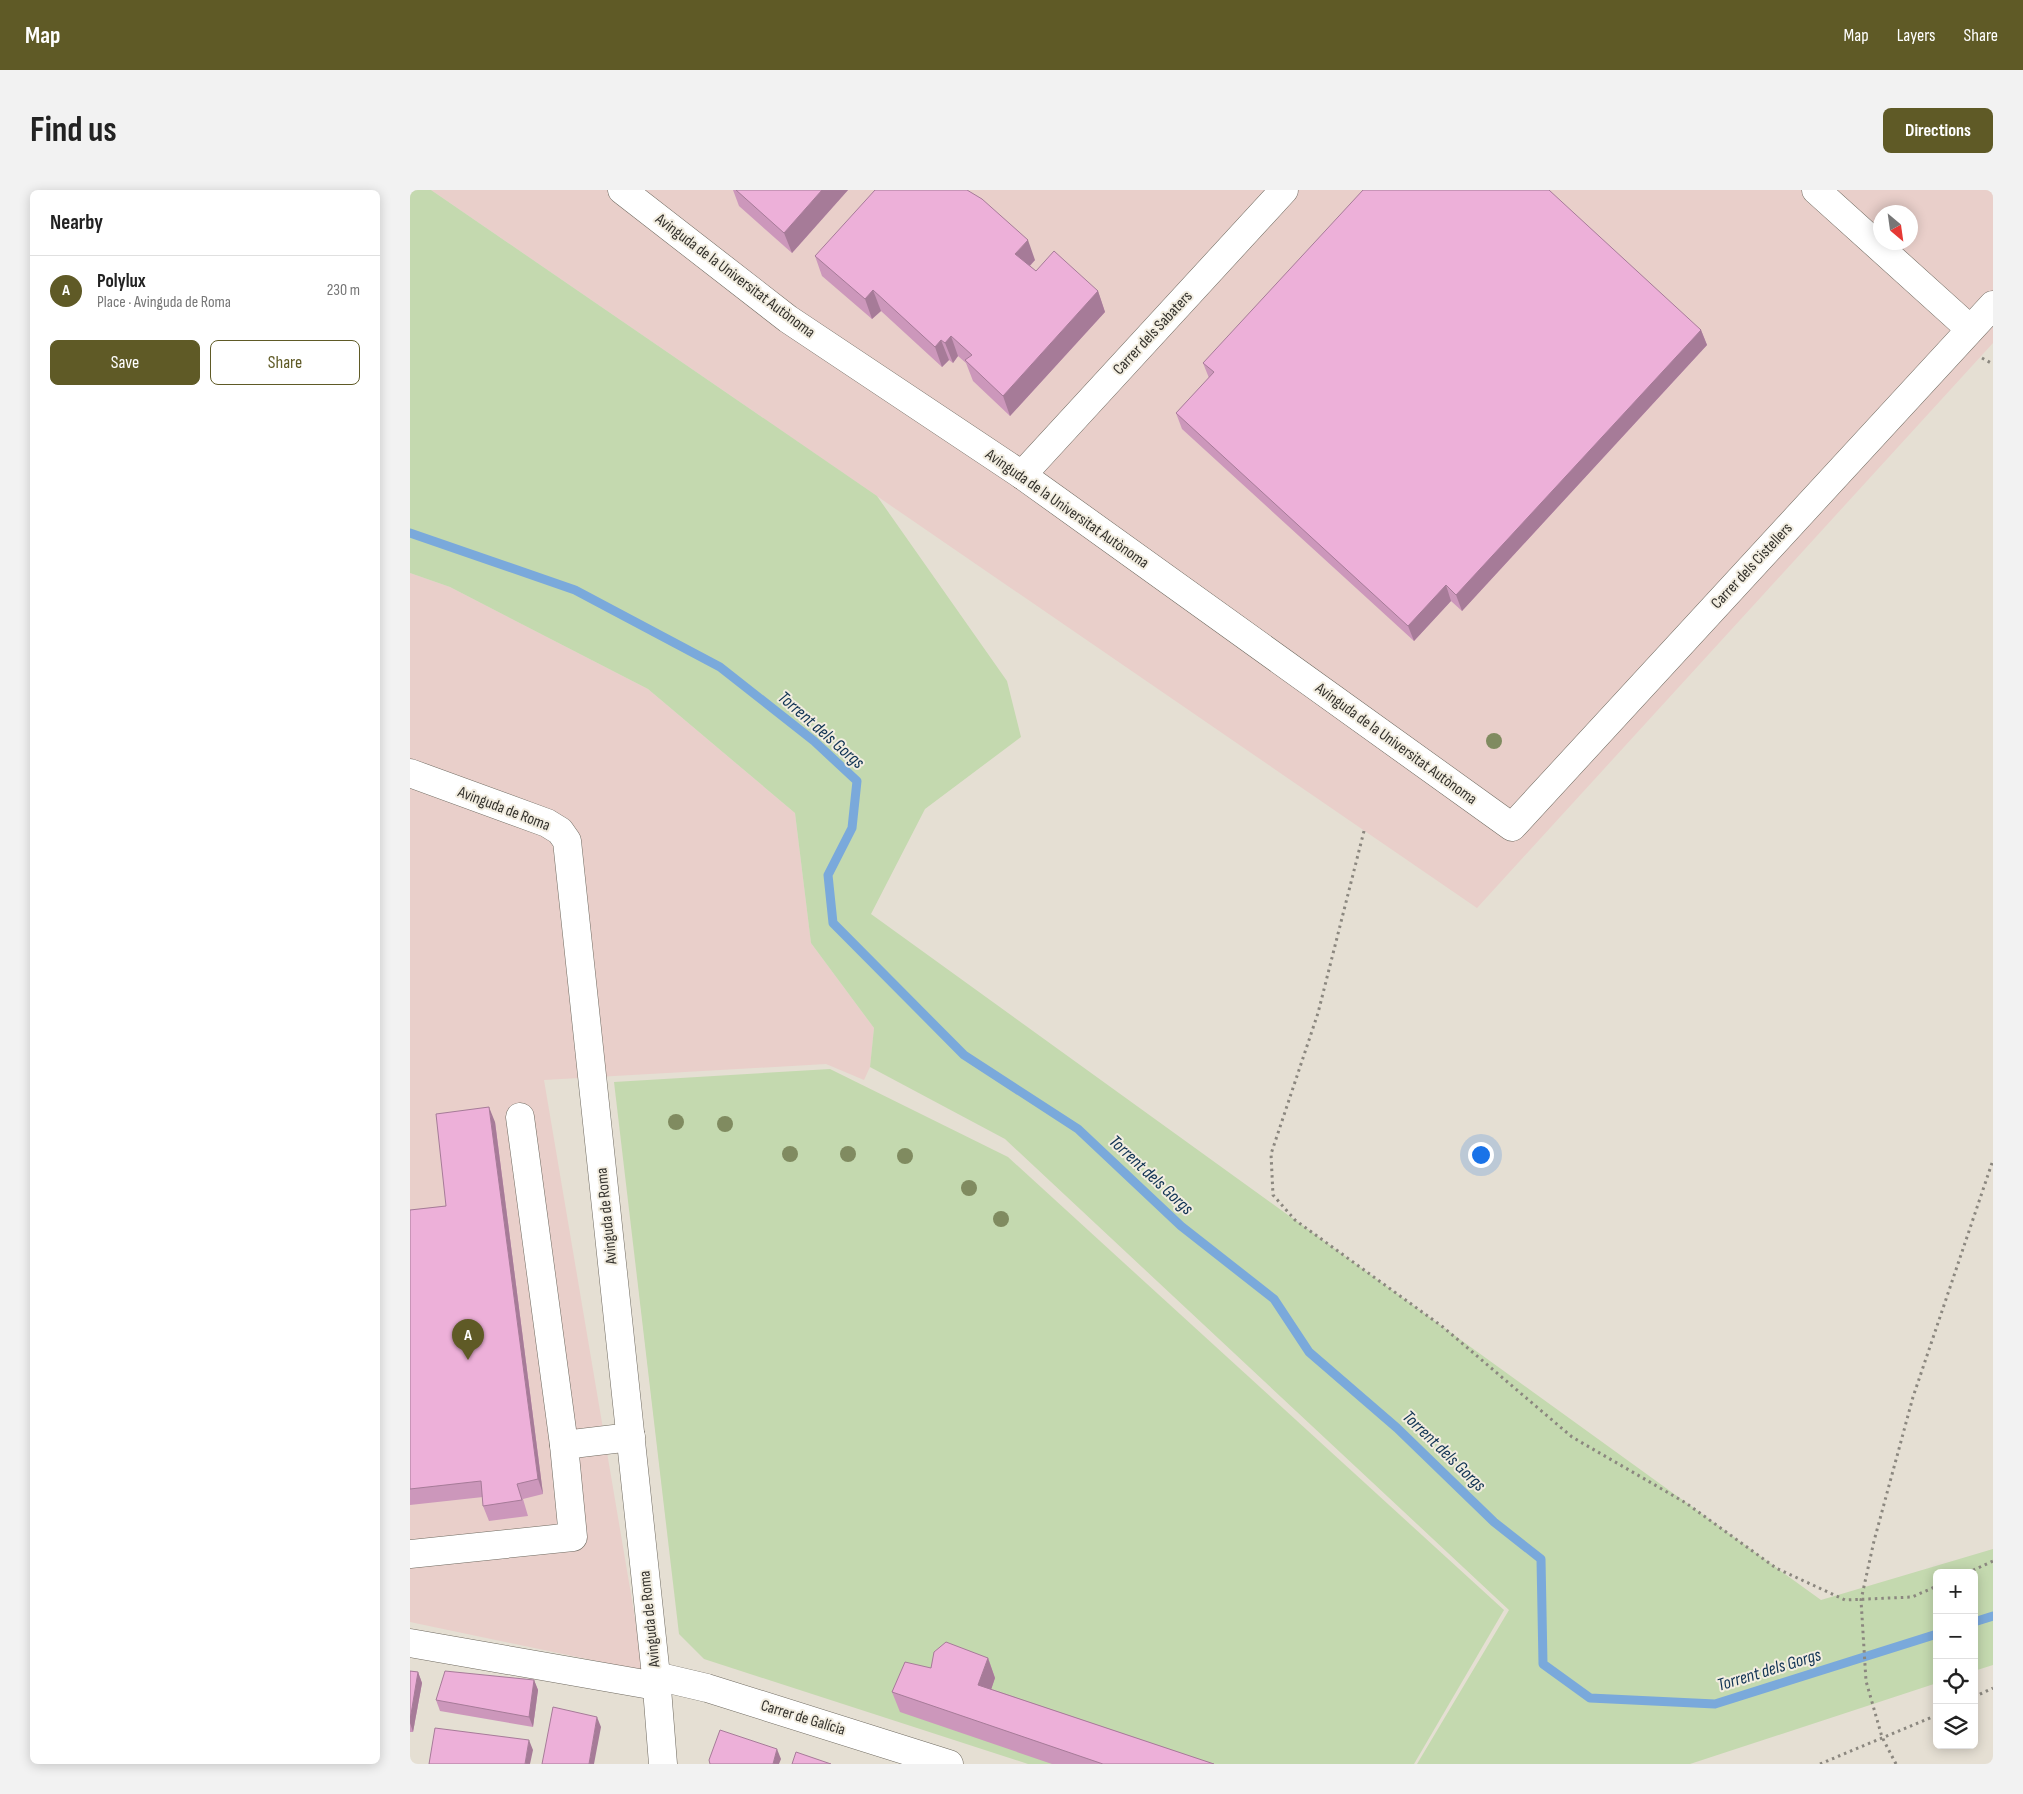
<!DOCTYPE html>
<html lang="en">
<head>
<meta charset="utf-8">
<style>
  :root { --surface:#fff; --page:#f2f2f2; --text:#222; --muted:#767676; --line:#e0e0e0; --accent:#5f5a26 }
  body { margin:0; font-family:"Sofia Sans Condensed",sans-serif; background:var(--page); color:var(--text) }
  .controls { position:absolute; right:15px; bottom:15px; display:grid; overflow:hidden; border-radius:8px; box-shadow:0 2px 12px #0003 }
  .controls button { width:45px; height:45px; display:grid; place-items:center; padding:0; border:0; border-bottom:1px solid var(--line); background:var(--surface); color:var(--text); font:25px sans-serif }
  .compass { position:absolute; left:1463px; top:15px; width:45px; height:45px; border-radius:50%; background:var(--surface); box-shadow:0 2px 12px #0003; rotate:151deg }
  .you { position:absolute; left:1070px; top:964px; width:18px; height:18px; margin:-12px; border:4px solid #fff; border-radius:50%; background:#1a73e8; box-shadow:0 0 0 8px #1a73e833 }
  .badge { display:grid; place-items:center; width:32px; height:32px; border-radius:50%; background:var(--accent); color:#fff; font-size:16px; font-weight:700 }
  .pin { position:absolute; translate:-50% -41px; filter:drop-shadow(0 1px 2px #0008) }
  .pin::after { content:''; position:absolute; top:26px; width:18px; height:15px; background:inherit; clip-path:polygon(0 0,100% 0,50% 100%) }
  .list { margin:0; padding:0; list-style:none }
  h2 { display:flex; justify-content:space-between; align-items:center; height:65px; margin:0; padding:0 20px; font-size:21px }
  h2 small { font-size:16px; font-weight:400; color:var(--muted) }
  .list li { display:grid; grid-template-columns:32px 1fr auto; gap:15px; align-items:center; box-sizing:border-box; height:70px; padding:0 20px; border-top:1px solid var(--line) }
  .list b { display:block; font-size:19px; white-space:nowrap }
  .list p { margin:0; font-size:16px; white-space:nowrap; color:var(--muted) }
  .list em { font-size:16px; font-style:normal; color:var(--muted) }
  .actions { display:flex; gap:10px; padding:15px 20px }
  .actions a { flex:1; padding:11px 0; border:1px solid var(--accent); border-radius:8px; text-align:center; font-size:18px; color:var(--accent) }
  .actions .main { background:var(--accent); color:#fff }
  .icon { flex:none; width:28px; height:28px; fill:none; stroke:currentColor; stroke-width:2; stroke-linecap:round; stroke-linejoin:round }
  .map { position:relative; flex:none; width:1583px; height:1574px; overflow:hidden; border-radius:8px }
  header { display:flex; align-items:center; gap:30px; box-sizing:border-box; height:70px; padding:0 25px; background:var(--accent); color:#fff }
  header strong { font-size:24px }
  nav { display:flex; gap:28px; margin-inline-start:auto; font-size:18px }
  .intro { display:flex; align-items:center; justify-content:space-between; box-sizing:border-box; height:120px; padding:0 30px }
  h1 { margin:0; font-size:35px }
  .button { padding:12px 22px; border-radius:8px; background:var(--accent); color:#fff; font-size:18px; font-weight:700 }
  main { display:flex; gap:30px; padding:0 30px }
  aside { flex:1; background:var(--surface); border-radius:8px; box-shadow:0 2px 12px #0003 }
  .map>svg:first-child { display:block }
  .industrial { fill:#e9cfca; fill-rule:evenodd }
  .green { fill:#c4d9af }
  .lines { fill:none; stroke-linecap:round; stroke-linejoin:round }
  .stream { stroke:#7aa9db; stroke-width:9 }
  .minor-casing { stroke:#6f6a60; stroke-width:29 }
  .path { stroke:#8b877f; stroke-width:3; stroke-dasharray:2.5 4; stroke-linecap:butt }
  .minor { stroke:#fff; stroke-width:28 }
  .tree { fill:#808b60 }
  .wall { fill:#cc97bb }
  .shaded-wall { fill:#a67b98 }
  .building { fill:#edb0d9; stroke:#a67b98 }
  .labels { text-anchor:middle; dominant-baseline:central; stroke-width:4; stroke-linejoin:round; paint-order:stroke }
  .street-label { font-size:16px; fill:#34322d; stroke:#f2ede0 }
  .water-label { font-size:18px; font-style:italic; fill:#0f3253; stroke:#f2ede0 }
</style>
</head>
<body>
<header>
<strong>Map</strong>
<nav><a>Map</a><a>Layers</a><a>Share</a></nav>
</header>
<div class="intro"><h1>Find us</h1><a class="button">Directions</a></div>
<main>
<aside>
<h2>Nearby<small></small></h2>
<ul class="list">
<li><span class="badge">A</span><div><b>Polylux</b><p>Place · Avinguda de Roma</p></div><em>230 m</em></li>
</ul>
<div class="actions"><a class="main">Save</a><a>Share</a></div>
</aside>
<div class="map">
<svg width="1583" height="1574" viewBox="0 0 1583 1574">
  <rect width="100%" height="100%" fill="#e5dfd3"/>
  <!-- industrial -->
  <g class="industrial">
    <path d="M21 0H1583V153L1067 718ZM1470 22H1500V52H1470Z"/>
    <polygon points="0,383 40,397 238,499 385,623 401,753 464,838 460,877 454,890 416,874 134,890 234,1481 0,1432"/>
  </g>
  <!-- green -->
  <g class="green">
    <polygon points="0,0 21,0 467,306 597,491 611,547 515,619 461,724 1411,1410 1583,1359 1583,1475 1564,1481 1564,1383 1527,1383 1527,1493 1280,1574 1007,1574 1099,1420 595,949 460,877 464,838 401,753 385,623 238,499 40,397 0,383"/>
    <polygon points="420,879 598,967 1094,1420 1004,1574 618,1574 294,1469 269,1444 204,892"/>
  </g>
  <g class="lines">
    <!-- stream -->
    <g class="stream">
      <polyline points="0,343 165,400 310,477 404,551 447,591 442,638 418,685 423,733 554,865 668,939 771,1036 864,1109 899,1162 987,1238 1084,1332 1131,1369 1133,1474 1180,1508 1305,1514 1527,1444"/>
      <polyline points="1564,1432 1583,1426"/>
    </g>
    <defs>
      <g id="minor">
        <polyline points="212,0 378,129 612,285 1102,637 1583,115"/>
        <polyline points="1406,0 1560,139"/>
        <polyline points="612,285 874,0"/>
        <polyline points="0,583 137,633 150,641 157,651 246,1486 253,1574"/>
        <polyline points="110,927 154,1255"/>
        <polyline points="0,1364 163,1347 154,1255 221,1247"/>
        <polyline points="0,1453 246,1496"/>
        <polyline points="246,1486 297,1498 539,1574"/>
      </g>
    </defs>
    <!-- minor casing -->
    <use href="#minor" class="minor-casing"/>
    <!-- path -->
    <g class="path">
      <polyline points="1572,168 1583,174"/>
      <polyline points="954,641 908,823 861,964 863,1005 885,1030 1033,1137 1162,1247 1276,1313 1366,1378 1435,1410 1502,1407 1527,1396"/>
      <polyline points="1557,1383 1583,1371"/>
      <polyline points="1564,1507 1583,1498"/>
      <polyline points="1410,1574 1527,1525"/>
      <polyline points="1486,1574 1472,1547 1456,1491 1451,1410 1464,1351 1503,1207 1583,970"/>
    </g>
    <!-- minor -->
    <use href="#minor" class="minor"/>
  </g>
  <!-- trees -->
  <g class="tree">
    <circle cx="1084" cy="551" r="8"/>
    <circle cx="266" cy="932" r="8"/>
    <circle cx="315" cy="934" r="8"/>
    <circle cx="380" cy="964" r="8"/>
    <circle cx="438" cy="964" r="8"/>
    <circle cx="495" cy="966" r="8"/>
    <circle cx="559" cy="998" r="8"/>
    <circle cx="591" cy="1029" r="8"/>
  </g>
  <!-- wall -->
  <g class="wall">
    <polygon points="323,0 438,0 382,63 329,16"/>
    <polygon points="405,66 625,70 620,76 626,81 688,101 695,122 600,226 563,191 556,173 548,166 543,173 539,170 532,177 471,121 462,129 412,86"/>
    <polygon points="1291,140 1297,155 1052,421 1041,411 1004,451 772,239 766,223 799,188 793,173"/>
    <polygon points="85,932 133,1304 113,1309 118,1326 79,1331 73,1316 73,1307 0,1315 0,1020 36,1016"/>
    <polygon points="578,1468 585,1488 581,1499 804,1574 642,1574 490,1522 482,1502 521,1478"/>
    <polygon points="0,1481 8,1482 12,1493 3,1542 0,1542"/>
    <polygon points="124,1490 128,1500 123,1537 30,1521 26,1510"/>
  </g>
  <!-- shaded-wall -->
  <g class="shaded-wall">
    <polygon points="412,0 438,0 382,63 374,43"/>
    <polygon points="618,50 625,70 612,84 605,64"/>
    <polygon points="463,100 471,121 462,129 455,109"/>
    <polygon points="688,101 695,122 600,226 593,206"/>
    <polygon points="1291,140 1297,155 1052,421 1046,405"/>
    <polygon points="541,146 548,166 543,173 535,153"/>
    <polygon points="531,150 539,170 532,177 525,157"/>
    <polygon points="1036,395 1041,411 1004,451 998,436"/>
    <polygon points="79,917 85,932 133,1304 128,1289"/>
    <polygon points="578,1468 585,1488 576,1515 568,1495"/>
    <polygon points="8,1482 12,1493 3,1542 0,1533 0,1530"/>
    <polygon points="124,1490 128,1500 123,1537 119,1527"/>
    <polygon points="187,1527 191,1537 184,1574 179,1574"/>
    <polygon points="119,1550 123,1560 120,1574 115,1574"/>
    <polygon points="367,1559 371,1569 369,1574 363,1574"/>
  </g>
  <!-- building -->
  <g class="building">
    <polygon points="326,0 412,0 374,43"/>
    <polygon points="465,0 557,0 572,9 618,50 605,64 626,81 644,61 688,101 593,206 555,170 562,165 541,146 535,153 531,150 525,157 463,100 455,109 405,66"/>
    <polygon points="953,0 1139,0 1291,140 1046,405 1036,395 998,436 766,223 804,182 793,173"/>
    <polygon points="79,917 128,1289 107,1294 112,1310 73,1316 71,1291 0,1299 0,1020 36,1016 26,924"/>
    <polygon points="536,1452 578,1468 568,1495 804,1574 693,1574 482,1502 495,1472 521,1478 524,1462"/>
    <polygon points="0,1481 8,1482 0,1530"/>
    <polygon points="35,1481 124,1490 119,1527 26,1510"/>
    <polygon points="143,1517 187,1527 179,1574 132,1574"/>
    <polygon points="25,1538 119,1550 115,1574 19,1574"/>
    <polygon points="310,1540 367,1559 363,1574 300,1574 299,1570"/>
    <polygon points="386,1562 421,1574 382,1574"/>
  </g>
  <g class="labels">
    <!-- street labels -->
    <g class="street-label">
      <text transform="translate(325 86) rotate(37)">Avinguda de la Universitat Autònoma</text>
      <text transform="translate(743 143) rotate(-47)">Carrer dels Sabaters</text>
      <text transform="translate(657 319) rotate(35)">Avinguda de la Universitat Autònoma</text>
      <text transform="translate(1342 376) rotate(-47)">Carrer dels Cistellers</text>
      <text transform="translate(986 554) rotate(36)">Avinguda de la Universitat Autònoma</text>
      <text transform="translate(94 619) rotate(21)">Avinguda de Roma</text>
      <text transform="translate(197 1026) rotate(-96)">Avinguda de Roma</text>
      <text transform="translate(240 1429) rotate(-96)">Avinguda de Roma</text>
      <text transform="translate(393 1528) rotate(17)">Carrer de Galícia</text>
    </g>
    <!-- water labels -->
    <g class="water-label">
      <text transform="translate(411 540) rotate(41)">Torrent dels Gorgs</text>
      <text transform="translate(741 985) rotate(43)">Torrent dels Gorgs</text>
      <text transform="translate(1034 1261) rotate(44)">Torrent dels Gorgs</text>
      <text transform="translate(1359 1480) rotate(-17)">Torrent dels Gorgs</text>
    </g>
  </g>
</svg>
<div class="controls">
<button>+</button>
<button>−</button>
<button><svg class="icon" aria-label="locate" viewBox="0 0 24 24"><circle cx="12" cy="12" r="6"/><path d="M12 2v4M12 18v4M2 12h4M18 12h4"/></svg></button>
<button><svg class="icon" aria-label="layers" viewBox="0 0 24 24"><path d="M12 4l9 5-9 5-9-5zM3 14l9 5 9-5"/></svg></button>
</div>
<svg class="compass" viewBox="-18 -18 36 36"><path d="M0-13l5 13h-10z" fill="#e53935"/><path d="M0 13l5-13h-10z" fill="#767676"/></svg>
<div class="you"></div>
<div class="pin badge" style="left:58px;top:1170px">A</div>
</div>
</main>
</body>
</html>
